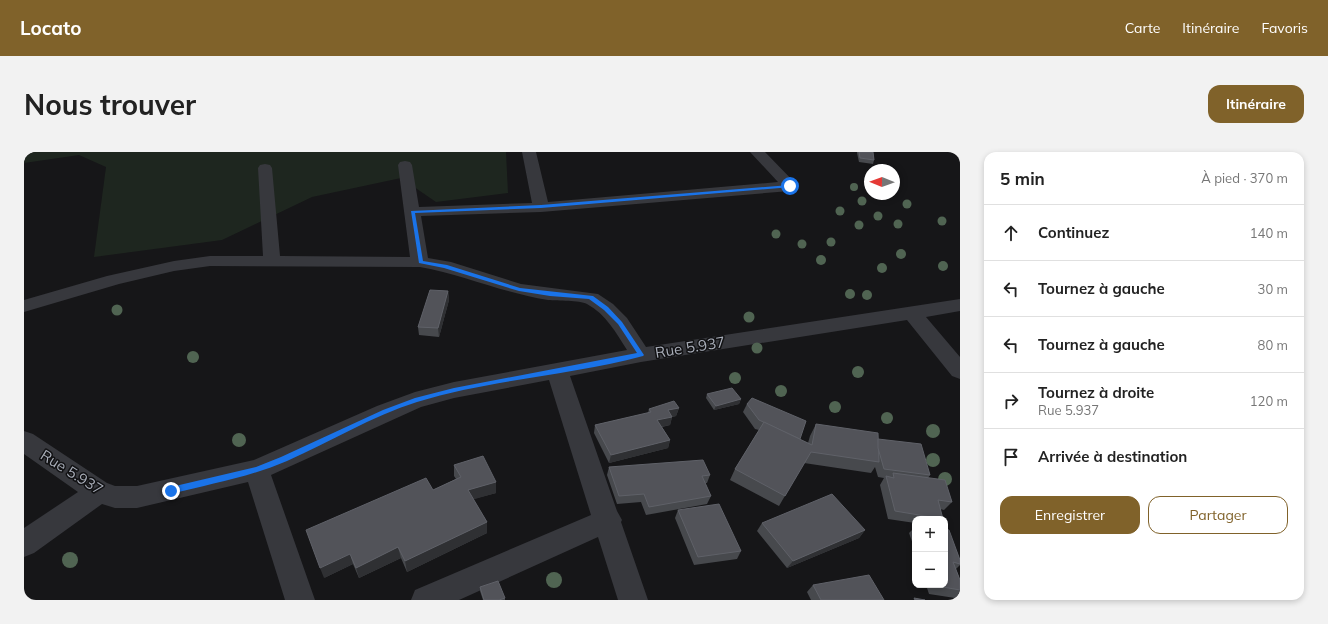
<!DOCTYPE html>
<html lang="fr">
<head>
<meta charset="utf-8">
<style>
  :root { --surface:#fff; --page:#f2f2f2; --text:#222; --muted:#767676; --line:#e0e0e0; --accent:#80622a }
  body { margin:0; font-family:Mulish,sans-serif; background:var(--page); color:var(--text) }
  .controls { position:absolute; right:12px; bottom:12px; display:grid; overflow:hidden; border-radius:8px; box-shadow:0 2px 6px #0003 }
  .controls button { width:36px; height:36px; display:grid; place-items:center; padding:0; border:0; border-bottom:1px solid var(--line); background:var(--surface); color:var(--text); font:20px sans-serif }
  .compass { position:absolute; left:840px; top:12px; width:36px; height:36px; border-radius:50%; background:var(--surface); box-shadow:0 2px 6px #0003; rotate:271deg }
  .stop { position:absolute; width:12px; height:12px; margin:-9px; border:3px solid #1a73e8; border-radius:50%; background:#fff }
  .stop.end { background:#1a73e8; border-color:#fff; box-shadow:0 1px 4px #0008 }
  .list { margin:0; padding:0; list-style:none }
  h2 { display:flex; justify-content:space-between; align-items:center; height:52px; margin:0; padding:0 16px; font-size:17px }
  h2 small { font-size:13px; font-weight:400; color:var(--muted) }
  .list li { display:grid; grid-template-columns:26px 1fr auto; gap:12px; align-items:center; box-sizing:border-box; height:56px; padding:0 16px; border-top:1px solid var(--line) }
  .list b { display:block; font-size:15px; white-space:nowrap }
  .list p { margin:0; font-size:13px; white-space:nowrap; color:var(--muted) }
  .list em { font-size:13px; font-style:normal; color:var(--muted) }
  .actions { display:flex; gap:8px; padding:12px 16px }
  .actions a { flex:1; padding:9px 0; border:1px solid var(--accent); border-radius:12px; text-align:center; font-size:14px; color:var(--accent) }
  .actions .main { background:var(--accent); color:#fff }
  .icon { flex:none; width:22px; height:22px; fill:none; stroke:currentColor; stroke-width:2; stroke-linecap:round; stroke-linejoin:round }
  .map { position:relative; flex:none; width:936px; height:448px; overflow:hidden; border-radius:12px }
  header { display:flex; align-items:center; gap:24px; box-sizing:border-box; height:56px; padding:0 20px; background:var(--accent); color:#fff }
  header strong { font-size:19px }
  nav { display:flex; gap:22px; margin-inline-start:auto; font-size:14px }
  .intro { display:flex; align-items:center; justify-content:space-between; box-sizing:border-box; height:96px; padding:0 24px }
  h1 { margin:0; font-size:28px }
  .button { padding:10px 18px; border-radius:12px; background:var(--accent); color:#fff; font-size:14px; font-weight:700 }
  main { display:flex; gap:24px; padding:0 24px }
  aside { flex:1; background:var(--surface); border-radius:12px; box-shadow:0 2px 6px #0003 }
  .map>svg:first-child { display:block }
  .green { fill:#1e261f }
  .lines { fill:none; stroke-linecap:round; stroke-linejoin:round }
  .minor { fill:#37383d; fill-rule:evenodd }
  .tree { fill:#506452 }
  .wall { fill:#47494d }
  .shaded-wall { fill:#2f3033 }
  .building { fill:#525359; stroke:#5f6168 }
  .route { fill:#1a73e8 }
  .labels { text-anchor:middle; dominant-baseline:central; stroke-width:3; stroke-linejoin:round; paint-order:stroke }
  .street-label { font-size:15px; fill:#a8adb8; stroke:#111113 }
</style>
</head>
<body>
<header>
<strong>Locato</strong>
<nav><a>Carte</a><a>Itinéraire</a><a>Favoris</a></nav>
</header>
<div class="intro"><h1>Nous trouver</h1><a class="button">Itinéraire</a></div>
<main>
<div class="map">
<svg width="936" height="448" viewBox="0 0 936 448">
  <rect width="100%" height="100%" fill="#161618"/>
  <!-- green -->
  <polygon class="green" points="0,0 482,0 484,41 412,50 377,26 288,45 198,88 70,105 82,15 55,3 0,11"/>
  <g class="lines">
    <!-- minor -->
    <path class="minor" d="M498 0H512L524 50 754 30 726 0H741L774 34 771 37 766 39 517 60 397 64 404 106 427 110 497 132 574 142 589 152 603 166 622 195 936 147V159L902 165 936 205V227L928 224 883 168 617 210 546 224 593 359 598 368 597 370 624 448H594L574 385 435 448H387L391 438 567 363 525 228 430 246 397 255 247 323 291 448H261L224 330 113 356H91L78 352 10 401 0 405V376L54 340 0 302V279L9 282 83 331 91 334H113L230 308 353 254 391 240 430 230 603 198C592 181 582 162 563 152 555 148 534 149 524 148 479 141 440 123 396 115L186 114 150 119 95 132 0 160V148L83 124 150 109 186 104H239L234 16 236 13 241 12 246 13 248 16 256 104 386 105 374 13 376 10 381 9 386 10 388 13 395 55 508 51Z"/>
  </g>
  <!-- trees -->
  <g class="tree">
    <circle cx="830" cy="35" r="4"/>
    <circle cx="838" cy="49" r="4.5"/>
    <circle cx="883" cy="52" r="4.5"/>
    <circle cx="816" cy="59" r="4.5"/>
    <circle cx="854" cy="64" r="4.5"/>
    <circle cx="918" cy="69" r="4.5"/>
    <circle cx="874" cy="72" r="4.5"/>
    <circle cx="835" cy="73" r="4.5"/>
    <circle cx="752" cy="82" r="4.5"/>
    <circle cx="807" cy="90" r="4.5"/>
    <circle cx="778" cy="92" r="4.5"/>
    <circle cx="877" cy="102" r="5"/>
    <circle cx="797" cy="108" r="5"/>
    <circle cx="919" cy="114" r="5"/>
    <circle cx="858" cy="116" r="5"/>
    <circle cx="826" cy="142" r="5"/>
    <circle cx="843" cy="143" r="5"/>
    <circle cx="93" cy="158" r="5.5"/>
    <circle cx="725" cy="165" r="5.5"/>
    <circle cx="733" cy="196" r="5.5"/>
    <circle cx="169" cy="205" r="6"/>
    <circle cx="834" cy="220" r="6"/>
    <circle cx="711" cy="226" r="6"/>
    <circle cx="757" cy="239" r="6"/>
    <circle cx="811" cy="255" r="6"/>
    <circle cx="863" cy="266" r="6"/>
    <circle cx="909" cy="279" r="7"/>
    <circle cx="215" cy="288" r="7"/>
    <circle cx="909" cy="308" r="7"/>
    <circle cx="921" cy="327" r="7"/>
    <circle cx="46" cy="408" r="8"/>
    <circle cx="530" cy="428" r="8"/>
  </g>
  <!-- wall -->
  <g class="wall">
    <polygon points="833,0 849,0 850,8 849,12 835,10 833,1"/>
    <polygon points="424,139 425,148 415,185 395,183 394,175"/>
    <polygon points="683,242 717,247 715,252 690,258 682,246"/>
    <polygon points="723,252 782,269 775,287 784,291 786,284 792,272 854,287 906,323 904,326 928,350 920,358 916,357 919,367 891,367 891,371 864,367 856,333 860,326 854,325 851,315 847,321 780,311 755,354 706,328 711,317 735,278 731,277 719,260"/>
    <polygon points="655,256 652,264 648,265 646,273 638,275 646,288 644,296 585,311 570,281 571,273 624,261 625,257"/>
    <polygon points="430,313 472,330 472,341 449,347 463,370 463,381 383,420 377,406 335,426 329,412 300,426 409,338 432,327 430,324"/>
    <polygon points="585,315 686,323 683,331 681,331 687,344 683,352 622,363 617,350 593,352 583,323"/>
    <polygon points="654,358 717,399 713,407 670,413 651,366"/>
    <polygon points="738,371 841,378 835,386 763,416 733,379"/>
    <polygon points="891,375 891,398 885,381"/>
    <polygon points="921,377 936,408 936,413 932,417 936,428 936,442 931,446 905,442 902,433 921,433"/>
    <polygon points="789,433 860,448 787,448 783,440"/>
    <polygon points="456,435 481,446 481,448 459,448 456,439"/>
  </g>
  <!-- shaded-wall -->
  <g class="shaded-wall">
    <polygon points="424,139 425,148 415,185 414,176"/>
    <polygon points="717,247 715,252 690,258 692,254"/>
    <polygon points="655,256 652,264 648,265 646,273 631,276 633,268 644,258"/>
    <polygon points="646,288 644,296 585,311 587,303"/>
    <polygon points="472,330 472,341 444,349 444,338"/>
    <polygon points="463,370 463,381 383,420 381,409"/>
    <polygon points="841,378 835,386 763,416 769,409"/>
    <polygon points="374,395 377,406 335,426 332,416"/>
    <polygon points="326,402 329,412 300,426 296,416"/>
  </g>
  <!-- building -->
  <g class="building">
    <polygon points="835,0 849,0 850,8 836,6"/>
    <polygon points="406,138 424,139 414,176 394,175"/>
    <polygon points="708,236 717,247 692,254 683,242"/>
    <polygon points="728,246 782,269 776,287 735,268 723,252"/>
    <polygon points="650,249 655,256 644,258 648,265 633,268 646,288 587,303 571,273 627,260 625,257"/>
    <polygon points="740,270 788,293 792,272 854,281 855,310 787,300 761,344 711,317"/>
    <polygon points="854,287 897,292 906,323 860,317 854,296"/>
    <polygon points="459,304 472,330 444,338 463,370 381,409 374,395 332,416 326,402 296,416 282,378 402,326 409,338 437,325 430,313"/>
    <polygon points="679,308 686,323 678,324 687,344 625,355 620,342 595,344 585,315"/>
    <polygon points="869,321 921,328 928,350 914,348 919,367 871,359 862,324 870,326"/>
    <polygon points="808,342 841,378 769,409 738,371"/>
    <polygon points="695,352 717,399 674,405 654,358"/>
    <polygon points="921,377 925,378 936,408 936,412 929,410 936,428 936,438 913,434 913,433 921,433"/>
    <polygon points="845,423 860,448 797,448 789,433"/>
    <polygon points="474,429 481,446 475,448 460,448 456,435"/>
    <polygon points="890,446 901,448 891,448"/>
  </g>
  <!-- route -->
  <path class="route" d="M766 33 768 35 517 56 391 61 399 109 423 113 496 136 569 144 584 155 598 170 620 203 619 204C545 224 467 227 393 250 348 264 306 290 263 309 226 325 186 332 147 342L143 339 147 335 232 315 257 305 359 258 391 246 430 236 613 201 594 172 580 158 565 147 526 144 495 139 420 116 395 111 387 59 517 53Z"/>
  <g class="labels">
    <!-- street labels -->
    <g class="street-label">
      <text transform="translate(666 195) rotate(-9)">Rue 5.937</text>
      <text transform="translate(48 320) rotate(32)">Rue 5.937</text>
    </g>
  </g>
</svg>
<div class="controls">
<button>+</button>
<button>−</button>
</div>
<svg class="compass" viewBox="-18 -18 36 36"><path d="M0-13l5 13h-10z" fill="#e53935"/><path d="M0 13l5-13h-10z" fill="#767676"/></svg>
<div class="stop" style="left:766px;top:34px"></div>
<div class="stop end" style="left:147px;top:339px"></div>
</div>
<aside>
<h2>5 min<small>À pied · 370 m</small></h2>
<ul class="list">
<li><svg class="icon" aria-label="ahead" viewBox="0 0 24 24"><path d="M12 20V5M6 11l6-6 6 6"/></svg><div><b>Continuez</b></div><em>140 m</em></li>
<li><svg class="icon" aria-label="left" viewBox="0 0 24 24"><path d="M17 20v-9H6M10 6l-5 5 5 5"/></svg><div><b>Tournez à gauche</b></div><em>30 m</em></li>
<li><svg class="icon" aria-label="left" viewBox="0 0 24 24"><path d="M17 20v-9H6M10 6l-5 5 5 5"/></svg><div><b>Tournez à gauche</b></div><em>80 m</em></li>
<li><svg class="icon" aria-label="right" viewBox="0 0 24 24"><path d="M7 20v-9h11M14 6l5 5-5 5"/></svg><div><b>Tournez à droite</b><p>Rue 5.937</p></div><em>120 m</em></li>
<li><svg class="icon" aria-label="arrive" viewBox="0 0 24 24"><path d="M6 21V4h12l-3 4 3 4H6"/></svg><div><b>Arrivée à destination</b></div></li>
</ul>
<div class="actions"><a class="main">Enregistrer</a><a>Partager</a></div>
</aside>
</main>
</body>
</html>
